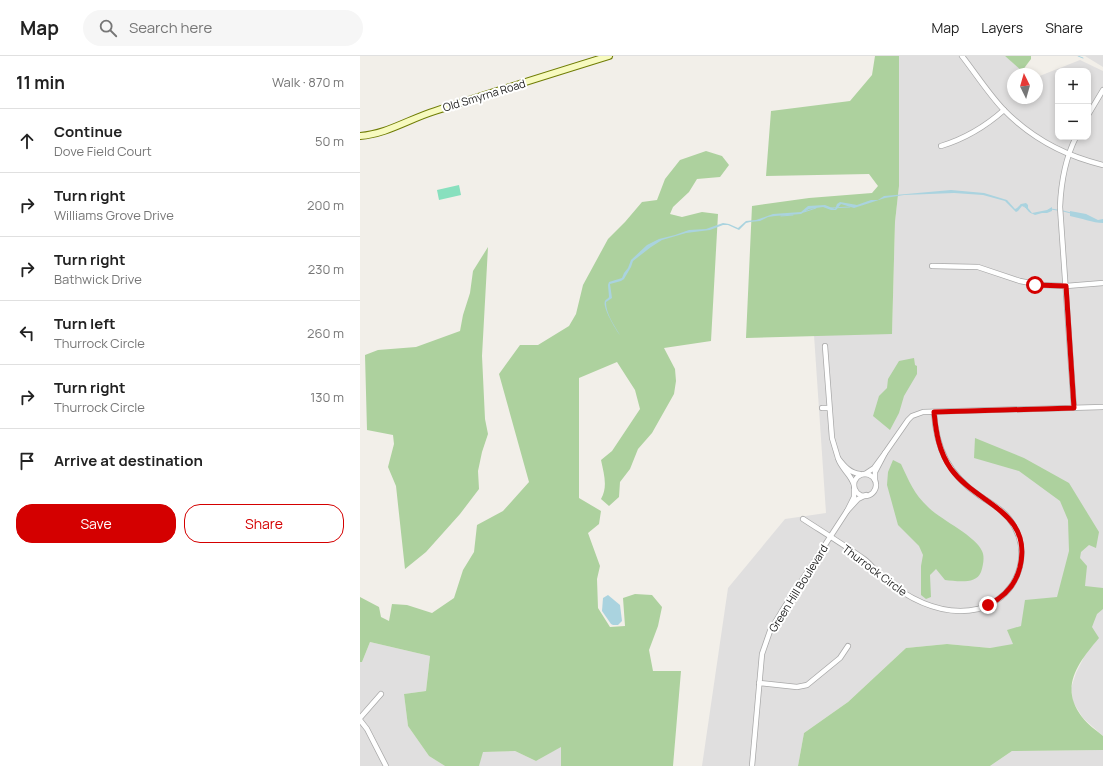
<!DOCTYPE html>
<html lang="en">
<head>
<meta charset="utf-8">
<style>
  :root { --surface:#fff; --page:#f6f6f6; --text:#222; --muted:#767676; --line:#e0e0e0; --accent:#d40000 }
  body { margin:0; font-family:Manrope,sans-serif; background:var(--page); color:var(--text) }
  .controls { position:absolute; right:12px; top:12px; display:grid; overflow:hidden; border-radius:8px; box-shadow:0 2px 6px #0003 }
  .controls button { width:36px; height:36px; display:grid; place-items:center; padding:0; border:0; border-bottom:1px solid var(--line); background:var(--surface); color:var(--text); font:20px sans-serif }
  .compass { position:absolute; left:647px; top:12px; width:36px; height:36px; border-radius:50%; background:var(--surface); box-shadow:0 2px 6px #0003; rotate:355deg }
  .stop { position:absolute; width:12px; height:12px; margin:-9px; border:3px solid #d40000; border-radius:50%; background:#fff }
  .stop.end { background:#d40000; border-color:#fff; box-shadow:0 1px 4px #0008 }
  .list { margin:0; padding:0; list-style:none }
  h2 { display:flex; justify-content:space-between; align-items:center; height:52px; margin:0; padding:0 16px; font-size:17px }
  h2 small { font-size:13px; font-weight:400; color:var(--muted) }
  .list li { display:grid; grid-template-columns:26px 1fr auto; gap:12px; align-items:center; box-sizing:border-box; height:64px; padding:0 16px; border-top:1px solid var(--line) }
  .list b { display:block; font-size:15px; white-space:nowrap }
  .list p { margin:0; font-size:13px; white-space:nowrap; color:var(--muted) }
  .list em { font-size:13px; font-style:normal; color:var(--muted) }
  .actions { display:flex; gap:8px; padding:12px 16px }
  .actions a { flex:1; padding:9px 0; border:1px solid var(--accent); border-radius:16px; text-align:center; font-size:14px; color:var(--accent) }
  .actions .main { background:var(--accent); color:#fff }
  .icon { flex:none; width:22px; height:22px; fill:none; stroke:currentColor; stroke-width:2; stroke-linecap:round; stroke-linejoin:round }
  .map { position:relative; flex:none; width:743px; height:710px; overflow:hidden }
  header { display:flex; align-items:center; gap:24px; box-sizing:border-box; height:56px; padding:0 20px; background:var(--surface); border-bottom:1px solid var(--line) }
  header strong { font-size:19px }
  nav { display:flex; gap:22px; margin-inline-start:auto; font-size:14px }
  .search { width:280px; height:36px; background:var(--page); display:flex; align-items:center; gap:10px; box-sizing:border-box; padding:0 14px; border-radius:22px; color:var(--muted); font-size:15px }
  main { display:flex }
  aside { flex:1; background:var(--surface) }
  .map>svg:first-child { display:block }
  .residential { fill:#e0dfdf; fill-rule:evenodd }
  .forest { fill:#add19e }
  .pitch { fill:#88e0be }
  .water { fill:#aad3df }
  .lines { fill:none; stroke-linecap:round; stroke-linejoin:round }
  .stream { stroke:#aad3df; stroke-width:1 }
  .street-casing { stroke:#a9a9a9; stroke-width:6 }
  .secondary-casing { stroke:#707d05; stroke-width:8 }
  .street { stroke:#fff; stroke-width:4.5 }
  .secondary { stroke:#f7fabf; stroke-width:6 }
  .route { stroke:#d40000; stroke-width:5 }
  .labels { text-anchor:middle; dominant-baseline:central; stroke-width:4; stroke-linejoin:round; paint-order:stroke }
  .street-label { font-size:11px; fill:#222; stroke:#fff }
</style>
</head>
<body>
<header>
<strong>Map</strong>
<div class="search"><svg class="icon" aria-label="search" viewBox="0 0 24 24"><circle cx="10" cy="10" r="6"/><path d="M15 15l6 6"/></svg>Search here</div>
<nav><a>Map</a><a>Layers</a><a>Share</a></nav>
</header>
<main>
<aside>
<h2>11 min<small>Walk · 870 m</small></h2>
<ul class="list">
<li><svg class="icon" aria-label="ahead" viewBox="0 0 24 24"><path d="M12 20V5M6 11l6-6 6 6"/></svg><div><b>Continue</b><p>Dove Field Court</p></div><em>50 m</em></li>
<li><svg class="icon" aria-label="right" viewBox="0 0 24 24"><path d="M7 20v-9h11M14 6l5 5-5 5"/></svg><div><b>Turn right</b><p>Williams Grove Drive</p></div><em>200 m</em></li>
<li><svg class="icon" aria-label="right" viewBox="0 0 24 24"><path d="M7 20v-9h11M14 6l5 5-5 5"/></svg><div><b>Turn right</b><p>Bathwick Drive</p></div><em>230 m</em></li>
<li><svg class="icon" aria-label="left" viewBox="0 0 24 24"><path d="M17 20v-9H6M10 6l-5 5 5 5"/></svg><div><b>Turn left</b><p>Thurrock Circle</p></div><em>260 m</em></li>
<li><svg class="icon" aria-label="right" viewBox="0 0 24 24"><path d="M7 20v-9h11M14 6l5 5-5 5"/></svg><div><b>Turn right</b><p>Thurrock Circle</p></div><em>130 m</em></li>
<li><svg class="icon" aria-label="arrive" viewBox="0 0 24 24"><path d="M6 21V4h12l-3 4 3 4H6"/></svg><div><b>Arrive at destination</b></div></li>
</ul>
<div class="actions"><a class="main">Save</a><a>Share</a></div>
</aside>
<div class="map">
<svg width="743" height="710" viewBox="0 0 743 710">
  <rect width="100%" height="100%" fill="#f2efe9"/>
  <!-- residential -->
  <g class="residential">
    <path d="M539 0H645L667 18H653V42H677V21L720 4 743 15V680L723 662 713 646 711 632 716 617 725 599 738 582 630 592 587 588 546 592 488 646 444 677 438 710H342L368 532 425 463 466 457 454 279 532 277 535 166 539 130ZM698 15H728V81H698Z"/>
    <polygon points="724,0 743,0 743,11 725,0"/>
    <polygon points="10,586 70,600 66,635 44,638 48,670 69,700 85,710 0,710 0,606 2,606"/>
    <polygon points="202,690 201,710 119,710 122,696 155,695 176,705"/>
    <polygon points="743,694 743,710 630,710 652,695"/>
  </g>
  <!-- forest -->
  <g class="forest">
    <polygon points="515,0 539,0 539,130 535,166 532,278 386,282 392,150 449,142 512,137 518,130 509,118 406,120 411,55 490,45 512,19"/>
    <polygon points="645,0 671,0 671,3 662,15"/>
    <path d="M346 95 362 100 369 109 360 121 337 123 329 136 313 151 310 158 322 161 342 156 358 158 351 285 304 292 315 313 316 325 314 338 292 377 278 393 270 413 260 426 259 441 249 450 241 443C248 431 244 418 241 404L252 395 280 353 275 334 257 306 219 322V442L241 455 239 468 228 477 240 510 237 523 238 552 250 571 265 570 263 542 275 538 292 539 302 551 298 570 289 594 293 615H321L313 710H201V691L176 705 155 695 123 696 119 710H85L69 700 48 670 44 638 66 635 70 600 10 586 2 606H0V541L19 551 21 561 29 565 32 548 47 549 72 557 94 542 103 514 114 496 117 469 143 455 169 426 139 318 160 289H178L209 270 216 258 223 229 248 183 265 166 282 146 297 144 305 123 320 104Z"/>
    <polygon points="128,191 122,300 125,363 128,378 122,396 118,415 119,433 100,458 66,496 45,513 36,430 28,411 34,388 33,379 7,374 5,299 18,294 56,291 100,275 103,259 110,237 113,215"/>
    <polygon points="554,302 555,309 557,310 557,318 544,340 539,357 530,374 513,360 519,340 527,332 528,323 539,305"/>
    <path d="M615 382 664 402 709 427 739 476 736 492 729 489 721 496 720 502 727 510 725 530 743 532V553L737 558 732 571 739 582C718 607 699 631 722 661 727 668 736 674 743 680V694L652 695 630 710H438L444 677 488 646 546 592 587 588 630 592 653 588 647 574 661 570 665 544 697 541 709 495 708 464 700 445 659 415 614 402Z"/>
    <path d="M533 404 541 408C549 425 554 438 568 451 581 464 616 480 622 495 625 501 623 510 621 516 616 529 596 525 585 524L576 513 570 519 571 541 566 543 561 539V510L563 499 559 490 538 469 527 429 528 416Z"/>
  </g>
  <!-- pitch -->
  <polygon class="pitch" points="99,129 101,139 79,144 77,134"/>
  <!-- water -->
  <g class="water">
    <path d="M591 134 624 137 647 144 655 153 657 152 661 148 666 147 668 149V152L672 157 687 154 692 151V155L687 157H682L675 159 669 156 664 150H662L658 155 656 156 645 145 623 139 594 137 544 139 525 142 494 152 481 148 476 154H471L463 151 449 153 441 158 415 160 408 161 400 165 390 166 386 167 379 174 368 169H363L350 174 326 177 302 184 291 191 273 205 271 211 264 223 261 225 250 228 252 242 246 246C246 258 254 269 260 279 256 274 242 251 245 245 246 243 248 243 249 241L248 229 249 226 262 222 264 217 268 212 271 204 287 189 299 183 315 179 329 174 346 173 363 167 369 168 378 172 386 165 396 164 413 158 441 156 448 150 465 149 475 153 477 148 480 146 497 149 511 144H518L524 140Z"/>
    <path d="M710 155 726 158 738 164 743 163V167C733 167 721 162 710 160Z"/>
    <polygon points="248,539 260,549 262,565 258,569 253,569 251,568 242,555 243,542"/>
  </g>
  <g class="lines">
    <!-- stream -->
    <g class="stream">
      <polyline points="718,0 723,2"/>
      <polyline points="661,149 665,151 671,157"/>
      <polyline points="471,152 490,151"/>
      <polyline points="691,153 697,154"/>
      <polyline points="703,155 711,157"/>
      <polyline points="444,156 456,152"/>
      <polyline points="421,160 433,159"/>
    </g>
    <defs>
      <g id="street">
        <path d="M602 0C616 18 628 37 643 53 670 81 705 100 743 109"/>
        <polyline points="728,59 743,34"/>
        <path d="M581 90C604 83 626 70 644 54"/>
        <polyline points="572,210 618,211 660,225 681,229 706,230 743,227"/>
        <polyline points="465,290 472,382 478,402"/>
        <polyline points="462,352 469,352"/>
        <path d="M714 352 700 151C701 126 705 103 716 81"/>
        <polyline points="525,397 548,364 552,360 563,356 743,351"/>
        <polyline points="505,418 514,412 525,397 515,416 515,424"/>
        <circle cx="505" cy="429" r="11"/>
        <path d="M494 429C491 418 481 413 478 402 484 410 490 417 500 418"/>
        <polyline points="494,433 494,441 487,455 498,443 506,439"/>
        <path d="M443 463C463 476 484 489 504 503 511 508 516 516 523 522 550 544 582 561 618 553 631 549 644 541 652 529 663 512 665 490 655 472 647 456 634 449 620 440 589 419 576 393 574 356"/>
        <polyline points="399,627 437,631 447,629 480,602 488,590"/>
        <polyline points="0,662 21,638"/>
        <polyline points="0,664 7,673 26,710"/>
        <polyline points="392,710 402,598 410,575 422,555 487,455"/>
      </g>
      <path id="secondary" d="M0 80C27 78 49 63 75 55 133 36 191 18 249 0"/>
    </defs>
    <!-- street casing -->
    <use href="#street" class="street-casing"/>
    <!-- secondary casing -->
    <use href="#secondary" class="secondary-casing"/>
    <!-- street -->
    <use href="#street" class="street"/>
    <!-- secondary -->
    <use href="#secondary" class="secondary"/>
  </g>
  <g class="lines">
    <!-- route -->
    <path class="route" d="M628 549C644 541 656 528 660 511 673 455 617 449 591 413 579 396 576 377 574 356L714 352 706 230 675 229"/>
  </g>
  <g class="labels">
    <!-- street labels -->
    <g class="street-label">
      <text transform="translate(124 39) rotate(-17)">Old Smyrna Road</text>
      <text transform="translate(515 514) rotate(37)">Thurrock Circle</text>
      <text transform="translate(438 532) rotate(-58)">Green Hill Boulevard</text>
    </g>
  </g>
</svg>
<div class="controls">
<button>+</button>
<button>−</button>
</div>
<svg class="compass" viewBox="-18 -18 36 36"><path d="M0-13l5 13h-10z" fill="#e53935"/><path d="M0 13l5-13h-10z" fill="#767676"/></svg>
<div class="stop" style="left:675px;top:229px"></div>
<div class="stop end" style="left:628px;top:549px"></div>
</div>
</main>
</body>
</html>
